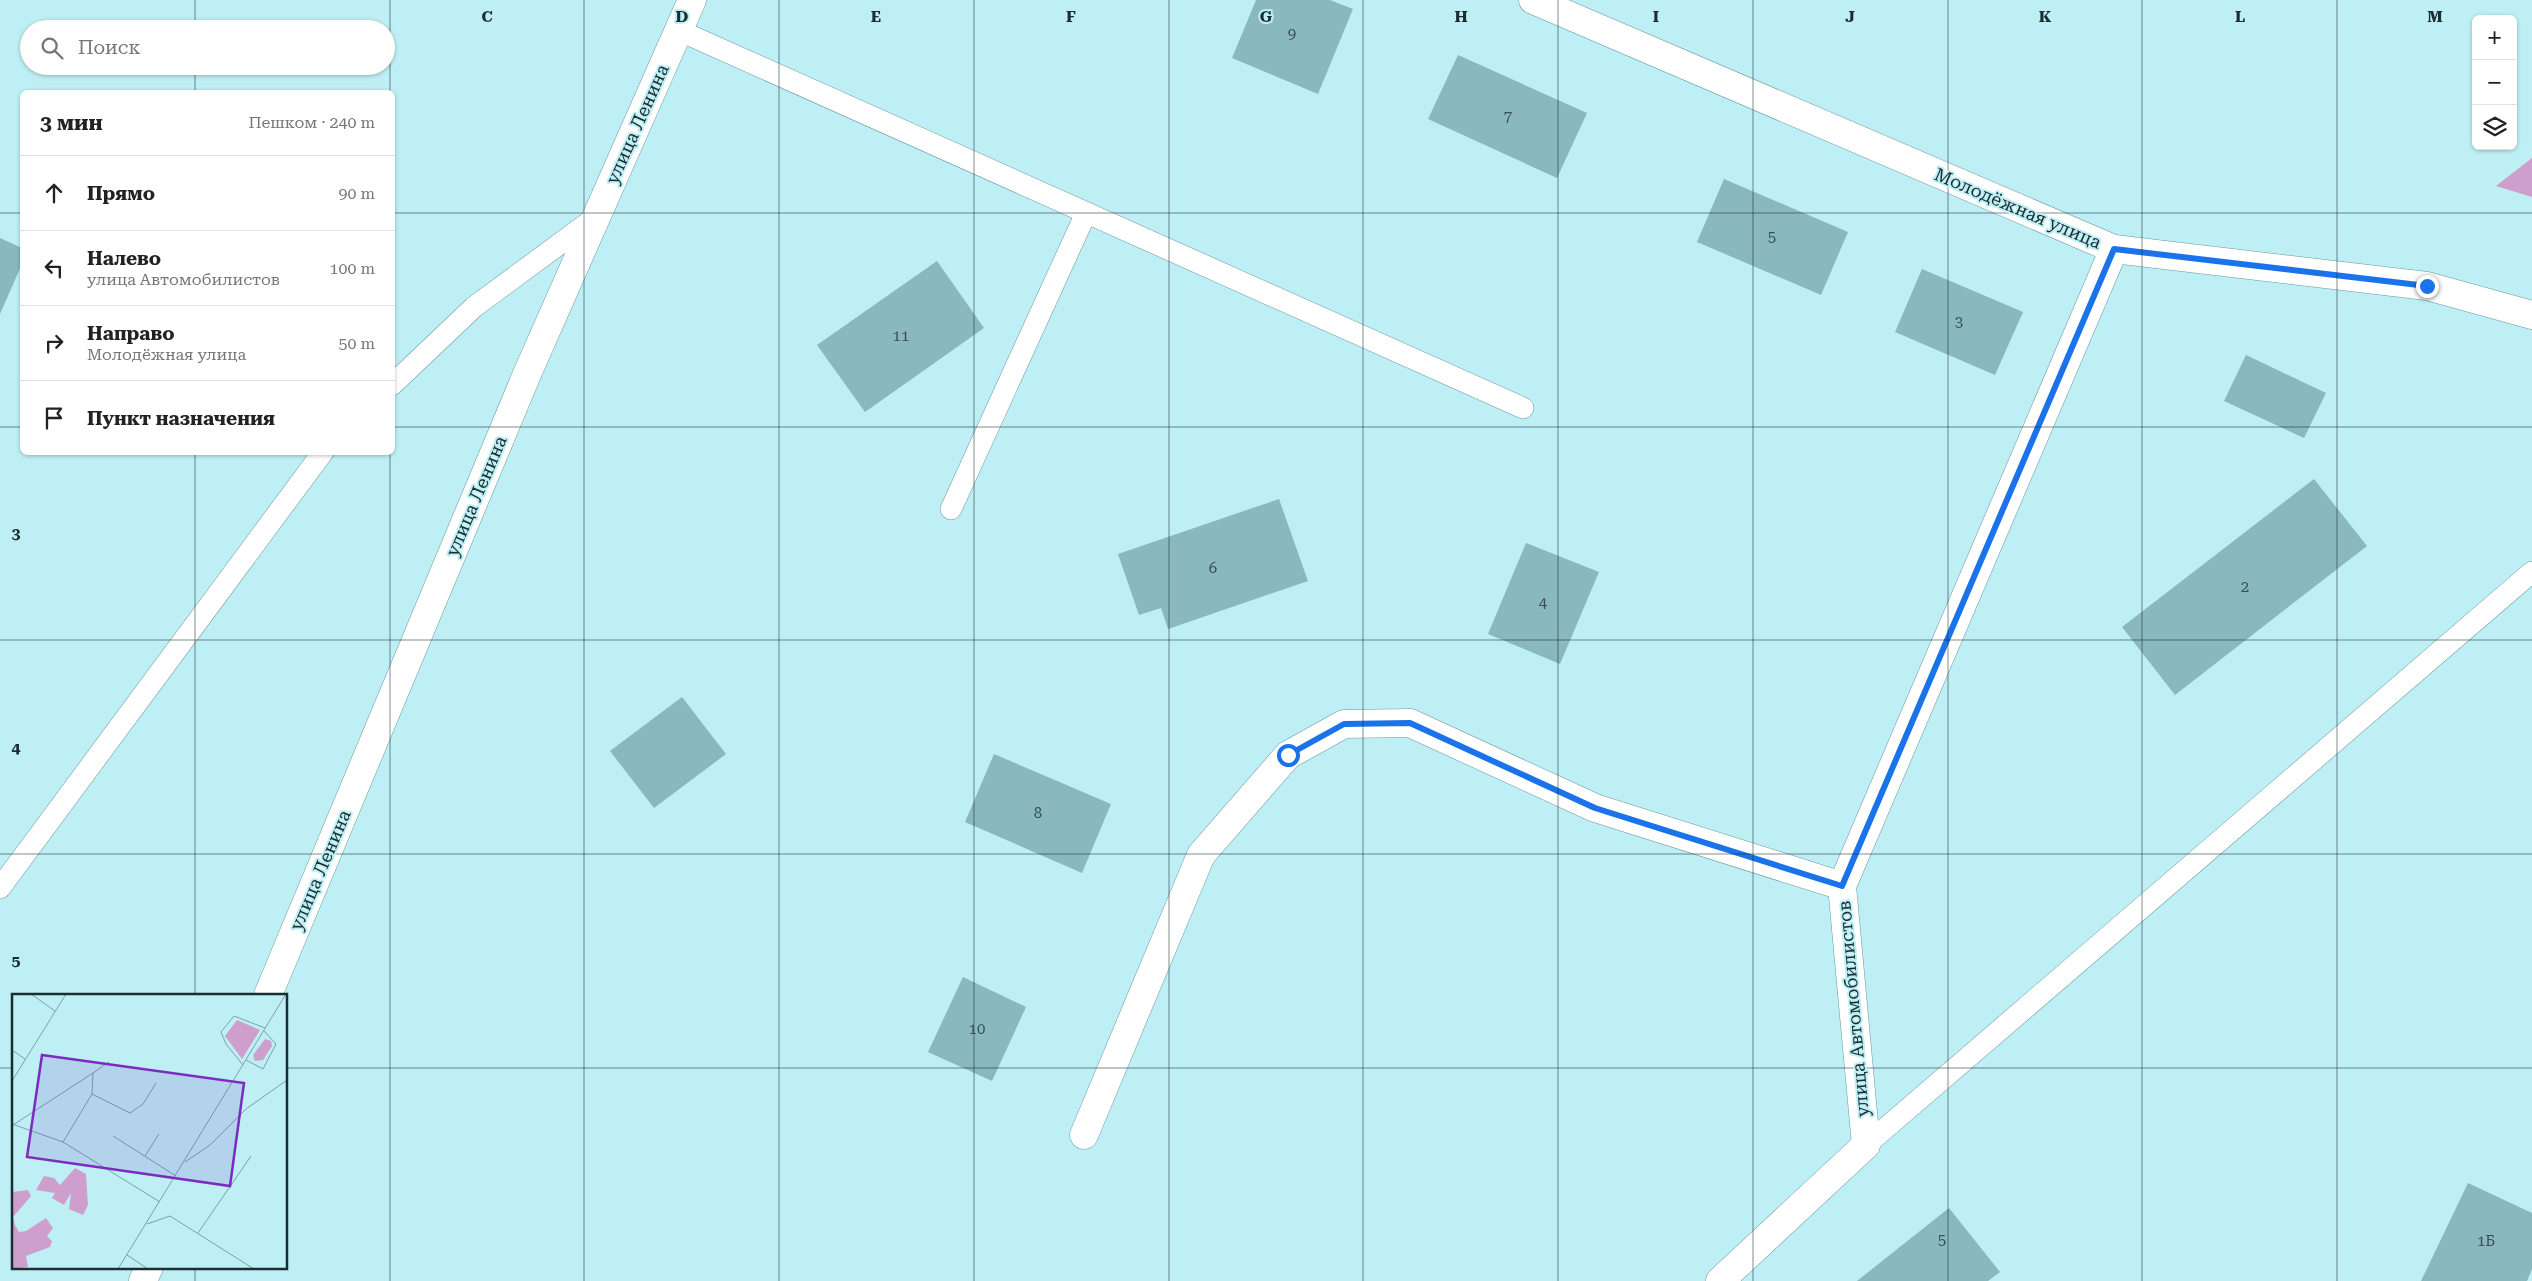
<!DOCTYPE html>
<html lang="ru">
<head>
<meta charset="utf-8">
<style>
  :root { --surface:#fff; --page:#f2f2f2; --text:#222; --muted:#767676; --line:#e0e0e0 }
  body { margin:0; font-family:"Roboto Serif",serif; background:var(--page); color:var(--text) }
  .controls { position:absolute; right:15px; top:15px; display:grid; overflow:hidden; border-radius:8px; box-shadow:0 1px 4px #0004 }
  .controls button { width:45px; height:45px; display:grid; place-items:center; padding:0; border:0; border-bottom:1px solid var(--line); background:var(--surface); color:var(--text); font:25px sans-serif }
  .stop { position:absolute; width:15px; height:15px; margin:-11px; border:4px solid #1a73e8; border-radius:50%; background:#fff }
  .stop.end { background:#1a73e8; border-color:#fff; box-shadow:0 1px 5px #0008 }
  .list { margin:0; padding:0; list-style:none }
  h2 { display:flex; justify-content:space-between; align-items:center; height:65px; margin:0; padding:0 20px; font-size:21px }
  h2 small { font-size:16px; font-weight:400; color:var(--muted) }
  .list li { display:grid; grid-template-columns:32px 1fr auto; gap:15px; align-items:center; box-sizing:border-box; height:75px; padding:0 20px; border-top:1px solid var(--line) }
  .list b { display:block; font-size:19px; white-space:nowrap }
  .list p { margin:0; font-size:16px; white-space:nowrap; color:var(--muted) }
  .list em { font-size:16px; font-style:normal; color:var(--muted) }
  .icon { flex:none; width:28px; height:28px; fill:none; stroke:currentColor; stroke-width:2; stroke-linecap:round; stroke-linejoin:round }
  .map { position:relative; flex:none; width:2532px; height:1281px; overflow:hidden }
  .search { position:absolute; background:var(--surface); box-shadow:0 1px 4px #0004; left:20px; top:20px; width:375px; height:55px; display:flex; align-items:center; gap:12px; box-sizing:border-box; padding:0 18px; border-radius:28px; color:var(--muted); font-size:19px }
  .panel { position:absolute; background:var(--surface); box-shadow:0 1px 4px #0004; left:20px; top:90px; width:375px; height:365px; border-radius:8px }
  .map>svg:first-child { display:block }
  .green { fill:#ce9fcd }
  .building { fill:#89b8be }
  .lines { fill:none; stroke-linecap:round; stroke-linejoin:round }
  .lane-casing { stroke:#69989e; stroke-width:22 }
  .street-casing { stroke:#69989e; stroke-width:29 }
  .secondary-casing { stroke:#69989e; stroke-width:29 }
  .lane { stroke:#fff; stroke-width:21 }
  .street { stroke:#fff; stroke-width:28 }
  .secondary { stroke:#fff; stroke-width:28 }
  .route { stroke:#1a73e8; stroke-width:6 }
  .grid { fill:none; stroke:#1a2d30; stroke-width:1; stroke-opacity:0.55 }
  .labels { text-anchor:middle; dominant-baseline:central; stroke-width:4; stroke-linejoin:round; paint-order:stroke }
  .number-label { font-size:15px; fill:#365054 }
  .street-label { font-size:18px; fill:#1a2d30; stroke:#beeff5 }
  .inset-road { fill:none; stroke:#7ca1a6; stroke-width:1 }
  .view { fill:#7b2cbf; fill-opacity:0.15; stroke:#7b2cbf; stroke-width:2.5 }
  .inset-edge { fill:none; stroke:#1a2d30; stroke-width:2.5 }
  .grid-label { font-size:16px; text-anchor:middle; font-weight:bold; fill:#1a2d30; stroke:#beeff5; stroke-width:4; stroke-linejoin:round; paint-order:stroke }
</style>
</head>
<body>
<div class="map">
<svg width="2532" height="1281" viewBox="0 0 2532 1281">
  <rect width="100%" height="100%" fill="#beeff5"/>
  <!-- green -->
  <polygon class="green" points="2532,158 2532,197 2496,186"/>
  <!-- building -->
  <g class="building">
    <polygon points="1256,0 1330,0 1353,9 1318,94 1232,58"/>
    <polygon points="1458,55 1587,113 1557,178 1428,119"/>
    <polygon points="1724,179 1848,232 1821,295 1697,242"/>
    <polygon points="0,238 22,248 22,264 0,314"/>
    <polygon points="937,261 984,328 865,412 817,345"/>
    <polygon points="1922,269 2023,312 1995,375 1895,332"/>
    <polygon points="2246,355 2326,393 2304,438 2224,401"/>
    <polygon points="2314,479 2367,546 2175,695 2122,627"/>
    <polygon points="1279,499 1308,581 1168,629 1161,608 1139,615 1118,554"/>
    <polygon points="1526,543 1599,572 1560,664 1488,634"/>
    <polygon points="682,697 726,754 654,808 610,751"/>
    <polygon points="994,754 1111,804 1082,873 965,822"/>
    <polygon points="963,977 1026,1007 992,1081 928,1052"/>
    <polygon points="2468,1183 2532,1213 2532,1269 2527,1281 2421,1281"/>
    <polygon points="1949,1208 2000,1272 1988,1281 1857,1281"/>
  </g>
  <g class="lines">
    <defs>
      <g id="lane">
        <polyline points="678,30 1523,408"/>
        <polyline points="392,385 474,307 596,217"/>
        <polyline points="951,509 1086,213"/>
        <polyline points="0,888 323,452"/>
        <polyline points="1866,1145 2532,572"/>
      </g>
      <g id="street">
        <polyline points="1533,0 2114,249 2427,286 2532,315"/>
        <polyline points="1084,1135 1201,855 1288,755 1344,724 1410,723 1595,808 1842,886"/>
        <polyline points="1720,1281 1866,1145 1842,886 2114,249"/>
      </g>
      <g id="secondary">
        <polyline points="268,995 527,374 692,0"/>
        <polyline points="143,1281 149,1267"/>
      </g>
    </defs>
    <!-- lane casing -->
    <use href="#lane" class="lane-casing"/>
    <!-- street casing -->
    <use href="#street" class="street-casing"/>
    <!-- secondary casing -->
    <use href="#secondary" class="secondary-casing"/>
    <!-- lane -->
    <use href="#lane" class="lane"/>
    <!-- street -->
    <use href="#street" class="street"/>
    <!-- secondary -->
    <use href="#secondary" class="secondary"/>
  </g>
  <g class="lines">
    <!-- route -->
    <polyline class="route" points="1288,755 1344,724 1410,723 1595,808 1842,886 2114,249 2427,286"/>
  </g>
  <!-- grid -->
  <path class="grid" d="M195 0V29M390 0V92M584 0V1281M779 0V1281M974 0V1281M1169 0V1281M1363 0V1281M1558 0V1281M1753 0V1281M1948 0V1281M2142 0V1281M2337 0V1281M195 66V92M0 213H22M392 213H2532M0 427H22M392 427H2532M195 452V995M390 452V1281M0 640H2532M0 854H2532M0 1068H14M286 1068H2532M195 1267V1281"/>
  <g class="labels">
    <!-- number labels -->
    <g class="number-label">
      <text x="1292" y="34">9</text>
      <text x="1508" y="116">7</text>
      <text x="1772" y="237">5</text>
      <text x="1959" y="322">3</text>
      <text x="901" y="336">11</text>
      <text x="1213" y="568">6</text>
      <text x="2245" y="587">2</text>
      <text x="1543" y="603">4</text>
      <text x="1038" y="813">8</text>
      <text x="977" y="1029">10</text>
      <text x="1942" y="1240">5</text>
      <text x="2486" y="1241">1Б</text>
    </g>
    <!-- street labels -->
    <g class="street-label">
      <text transform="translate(637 124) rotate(-66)">улица Ленина</text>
      <text transform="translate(2018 208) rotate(23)">Молодёжная улица</text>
      <text transform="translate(476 496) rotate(-67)">улица Ленина</text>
      <text transform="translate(320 870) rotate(-67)">улица Ленина</text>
      <text transform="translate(1853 1009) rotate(-95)">улица Автомобилистов</text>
    </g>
  </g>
  <!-- overview -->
  <g transform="translate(12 994)">
    <rect width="275" height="275" fill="#beeff5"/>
    <path d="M225 26 248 36 230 65 213 42ZM253 45 259 47 260 52 251 66 243 67 241 61ZM63 174 74 180 76 211 71 221 57 215 59 199 52 211 40 204 43 199 24 196 32 182 42 184 48 191ZM16 196 19 202 1 223 3 231 7 238 14 237 34 224 41 234 35 242 40 247 38 253 14 262 16 273 0 275V198Z" fill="#ce9fcd"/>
    <path class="inset-road" d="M19 0 43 17M0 56 13 65M234 66 251 75 264 50 252 37M231 71 214 50 209 38 222 22 253 34M0 87 54 0M80 100 118 119 131 110 144 89M0 130 51 148 148 208M1 131 81 79M101 142 164 182M51 148 80 100 81 79 97 68M133 162 147 140M173 168 198 151 234 115 275 86M135 230 158 222 242 275M186 239 239 162M115 261 136 275M106 275 274 0"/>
    <path class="view" d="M30 61 232 89 218 192 15 163Z"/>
    <rect width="275" height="275" class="inset-edge"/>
  </g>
  <g class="grid-label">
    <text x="487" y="22">C</text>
    <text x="682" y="22">D</text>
    <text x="876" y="22">E</text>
    <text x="1071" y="22">F</text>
    <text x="1266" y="22">G</text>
    <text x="1461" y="22">H</text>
    <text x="1656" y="22">I</text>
    <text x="1850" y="22">J</text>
    <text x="2045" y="22">K</text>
    <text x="2240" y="22">L</text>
    <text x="2435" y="22">M</text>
    <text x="16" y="539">3</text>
    <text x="16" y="753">4</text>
    <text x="16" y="966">5</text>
  </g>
</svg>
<div class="controls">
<button>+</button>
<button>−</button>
<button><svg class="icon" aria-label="layers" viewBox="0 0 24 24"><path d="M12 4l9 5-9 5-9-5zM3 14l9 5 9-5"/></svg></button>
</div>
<div class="stop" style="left:1288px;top:755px"></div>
<div class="stop end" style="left:2427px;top:286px"></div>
<div class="search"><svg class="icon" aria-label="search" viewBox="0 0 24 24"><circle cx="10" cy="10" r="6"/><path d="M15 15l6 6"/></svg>Поиск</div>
<section class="panel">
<h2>3 мин<small>Пешком · 240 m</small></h2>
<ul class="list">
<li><svg class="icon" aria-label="ahead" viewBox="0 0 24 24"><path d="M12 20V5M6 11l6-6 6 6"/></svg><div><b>Прямо</b></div><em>90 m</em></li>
<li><svg class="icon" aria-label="left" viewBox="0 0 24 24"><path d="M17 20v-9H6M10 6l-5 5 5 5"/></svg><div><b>Налево</b><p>улица Автомобилистов</p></div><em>100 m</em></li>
<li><svg class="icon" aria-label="right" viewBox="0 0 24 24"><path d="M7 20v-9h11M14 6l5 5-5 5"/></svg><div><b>Направо</b><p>Молодёжная улица</p></div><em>50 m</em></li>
<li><svg class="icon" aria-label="arrive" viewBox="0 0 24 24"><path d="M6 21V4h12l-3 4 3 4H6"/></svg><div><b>Пункт назначения</b></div></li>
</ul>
</section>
</div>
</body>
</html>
